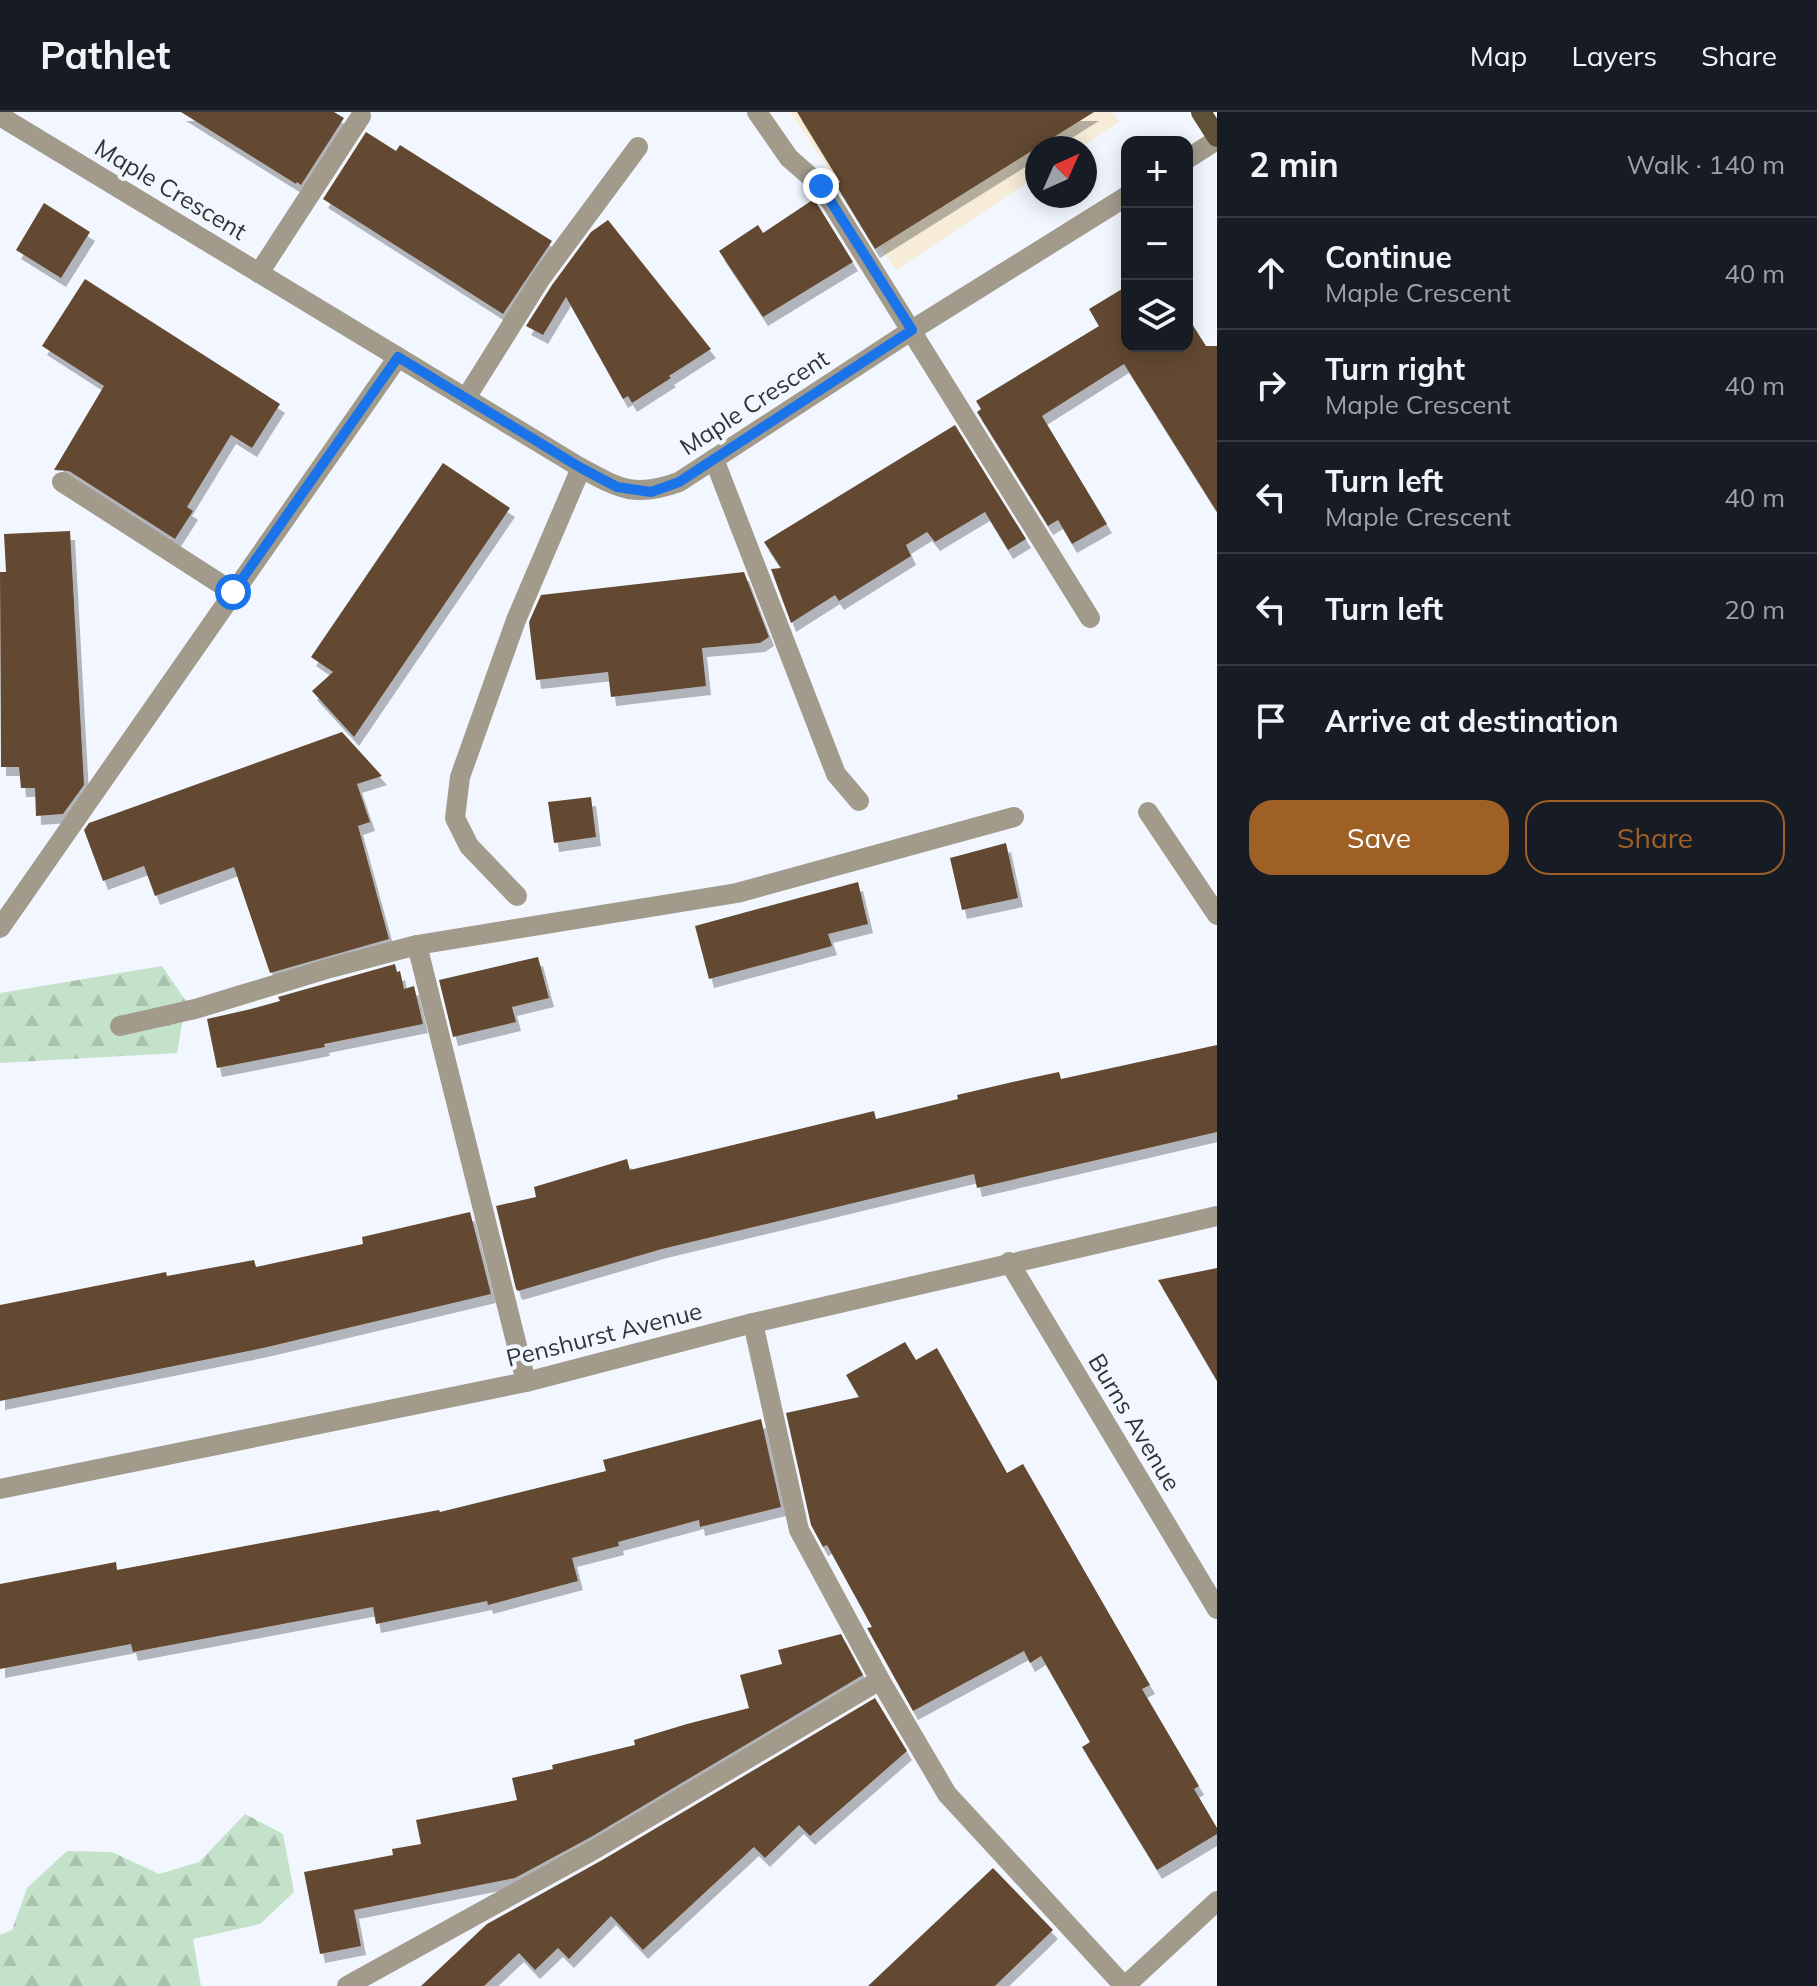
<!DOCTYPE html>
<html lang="en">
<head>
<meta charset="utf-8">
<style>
  :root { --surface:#171b24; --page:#20242c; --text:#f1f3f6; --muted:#9ea1a6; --line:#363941; --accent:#9f6026 }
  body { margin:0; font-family:Mulish,sans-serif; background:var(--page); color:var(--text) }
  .controls { position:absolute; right:24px; top:24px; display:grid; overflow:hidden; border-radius:16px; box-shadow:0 4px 20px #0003 }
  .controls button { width:72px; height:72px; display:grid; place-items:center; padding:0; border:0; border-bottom:2px solid var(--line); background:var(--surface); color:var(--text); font:40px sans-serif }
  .compass { position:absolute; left:1025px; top:24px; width:72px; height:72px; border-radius:50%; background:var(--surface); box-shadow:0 4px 20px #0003; rotate:45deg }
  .stop { position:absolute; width:24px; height:24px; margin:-18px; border:6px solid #1a73e8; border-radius:50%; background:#fff }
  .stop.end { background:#1a73e8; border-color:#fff; box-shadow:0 2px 8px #0008 }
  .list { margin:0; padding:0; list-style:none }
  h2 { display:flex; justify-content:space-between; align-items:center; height:104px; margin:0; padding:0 32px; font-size:34px }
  h2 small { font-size:26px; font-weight:400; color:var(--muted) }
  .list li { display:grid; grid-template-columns:52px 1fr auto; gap:24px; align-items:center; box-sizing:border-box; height:112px; padding:0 32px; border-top:2px solid var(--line) }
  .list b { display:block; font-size:30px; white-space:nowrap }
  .list p { margin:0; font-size:26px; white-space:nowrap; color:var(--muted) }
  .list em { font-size:26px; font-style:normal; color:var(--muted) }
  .actions { display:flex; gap:16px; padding:24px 32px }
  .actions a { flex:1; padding:18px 0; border:2px solid var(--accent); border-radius:24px; text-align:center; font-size:28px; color:var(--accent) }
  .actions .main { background:var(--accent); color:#fff }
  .icon { flex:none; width:44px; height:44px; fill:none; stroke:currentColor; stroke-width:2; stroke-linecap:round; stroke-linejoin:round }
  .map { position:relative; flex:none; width:1217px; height:1874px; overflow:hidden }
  header { display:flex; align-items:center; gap:48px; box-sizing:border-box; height:112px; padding:0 40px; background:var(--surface); border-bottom:2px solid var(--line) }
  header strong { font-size:38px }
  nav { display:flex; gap:44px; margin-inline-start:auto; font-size:28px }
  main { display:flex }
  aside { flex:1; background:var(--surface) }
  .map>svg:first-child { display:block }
  .commercial { fill:#f6ecd7 }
  .forest { fill:url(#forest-firs) }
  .building { fill:#634a31; filter:url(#shadow) }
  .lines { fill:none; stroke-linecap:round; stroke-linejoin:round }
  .minor { stroke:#a29b8c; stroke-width:20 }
  .major { stroke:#5e5137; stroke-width:20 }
  .route { stroke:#1a73e8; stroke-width:10 }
  .labels { text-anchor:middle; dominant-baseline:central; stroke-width:8; stroke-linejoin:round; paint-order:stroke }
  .street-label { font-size:24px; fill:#313436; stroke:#f2f7ff }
</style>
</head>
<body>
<header>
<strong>Pathlet</strong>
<nav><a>Map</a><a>Layers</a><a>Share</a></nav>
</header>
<main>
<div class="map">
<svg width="1217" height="1874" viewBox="0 0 1217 1874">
  <defs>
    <pattern id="forest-firs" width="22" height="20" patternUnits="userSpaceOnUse" patternTransform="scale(2)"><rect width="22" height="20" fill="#c4e1ca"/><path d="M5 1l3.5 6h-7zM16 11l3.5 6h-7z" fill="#a9c2ae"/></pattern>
    <filter id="shadow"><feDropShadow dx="5" dy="9" stdDeviation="0" flood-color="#0004"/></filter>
  </defs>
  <rect width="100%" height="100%" fill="#f2f7ff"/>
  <!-- commercial -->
  <polygon class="commercial" points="790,0 1112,0 1119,10 1080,36 1037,36 1037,64 896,158"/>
  <!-- forest -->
  <g class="forest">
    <polygon points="162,854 186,889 177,941 0,951 0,881"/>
    <polygon points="245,1702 283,1722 294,1780 260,1812 193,1827 201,1874 0,1874 0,1823 12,1818 27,1776 67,1739 112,1740 159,1762 199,1750"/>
  </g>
  <!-- building -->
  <g class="building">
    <polygon points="181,0 334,0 344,6 301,73 297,70 296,72"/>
    <polygon points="797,0 1094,0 875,137 836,73 840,70"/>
    <polygon points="366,20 396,39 400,33 552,129 503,202 323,87"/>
    <polygon points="814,87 853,150 763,205 719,139 758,113 763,121"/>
    <polygon points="44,91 90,120 61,166 16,138"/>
    <polygon points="608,108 711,237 669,264 671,266 632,291 628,284 623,287 566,185 543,223 526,214 552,173 591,120"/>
    <polygon points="85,167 280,292 252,336 231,323 187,395 193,399 175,427 69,359 54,358 104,274 42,234"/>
    <polygon points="1127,174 1127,234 1187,234 1187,204 1206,234 1217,234 1217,400 1124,252 1042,304 1107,412 1072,432 1058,408 1048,414 977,300 981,297 976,289 1099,214 1089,197"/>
    <polygon points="955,313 1026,427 1008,438 985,400 935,430 927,420 906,433 911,444 839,489 835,483 791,511 771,457 781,456 764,430"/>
    <polygon points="443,351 510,396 354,625 312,579 333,560 311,545"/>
    <polygon points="70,419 84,673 63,702 36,704 35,676 21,676 19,655 1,655 0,460 6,460 4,422"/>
    <polygon points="744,460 769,525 760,531 702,536 706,574 611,585 608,560 536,568 529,510 541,483"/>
    <polygon points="342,620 382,664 357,672 370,710 358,714 389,827 270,861 234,755 155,784 144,754 103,769 84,718 89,711"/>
    <polygon points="591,685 596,725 554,731 548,690"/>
    <polygon points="1006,731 1018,786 962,798 950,746"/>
    <polygon points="858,770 868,812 828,822 832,834 709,867 695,814"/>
    <polygon points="538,845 549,886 512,895 516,910 453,925 439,868"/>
    <polygon points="395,852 397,860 400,859 404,877 414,874 423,912 324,932 325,935 217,956 207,907 251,897 280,889 278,885"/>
    <polygon points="1217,933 1217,1020 977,1076 974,1062 662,1137 518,1179 516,1177 496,1094 536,1085 534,1075 627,1047 630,1058 874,999 876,1007 958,987 957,983 1026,967 1059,960 1061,967"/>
    <polygon points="470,1100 491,1182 263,1236 0,1289 0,1193 166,1160 167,1164 254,1148 256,1155 363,1132 362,1125"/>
    <polygon points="1217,1156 1217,1269 1158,1168"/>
    <polygon points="905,1230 916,1248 937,1236 1007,1361 1023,1352 1150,1573 1142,1577 1199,1674 1194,1677 1217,1716 1217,1722 1157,1758 1082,1635 1090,1630 1041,1544 1030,1551 1024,1539 913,1599 867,1516 872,1515 827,1433 823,1435 811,1413 786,1301 859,1285 846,1263"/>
    <polygon points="761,1307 781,1395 700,1415 699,1408 618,1430 619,1434 572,1446 578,1469 488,1493 487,1489 376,1512 373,1495 133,1540 131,1532 0,1557 0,1472 116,1450 117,1458 439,1398 440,1400 606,1359 603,1348"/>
    <polygon points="841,1522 863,1563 591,1725 515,1766 354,1798 361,1834 320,1842 304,1760 393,1743 392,1737 421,1732 416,1708 517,1688 512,1666 553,1657 552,1653 635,1633 634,1628 687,1612 749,1596 740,1563 782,1552 778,1538"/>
    <polygon points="875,1586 907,1639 810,1724 799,1713 765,1746 754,1735 643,1838 611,1804 569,1847 558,1836 535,1858 519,1841 484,1874 421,1874 487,1812 604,1747"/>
    <polygon points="993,1756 1053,1818 995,1874 868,1874"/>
  </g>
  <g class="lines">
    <!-- minor -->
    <g class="minor">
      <polyline points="757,0 789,46 821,74 1090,506"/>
      <path d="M0 4 581 356C620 377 635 386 679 370L912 218 1127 84"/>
      <polyline points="1187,47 1217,28"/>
      <polyline points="259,161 361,4"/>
      <polyline points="466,286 541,166 638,35"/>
      <polyline points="714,347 836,662 859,689"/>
      <polyline points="62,370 233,480"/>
      <polyline points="1148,700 1217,803"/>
      <polyline points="517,784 469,734 455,706 460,665 516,508 581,356"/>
      <polyline points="0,816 398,245"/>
      <polyline points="417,833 526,1270"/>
      <polyline points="120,914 195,897 330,856 417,833 737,781 1014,705"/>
      <polyline points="1009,1150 1217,1497"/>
      <polyline points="753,1211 799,1418 880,1568 947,1682 1124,1874"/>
      <polyline points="0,1377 526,1270 753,1211 1217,1104"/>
      <polyline points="347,1874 597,1736 880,1568"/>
      <polyline points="1125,1874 1217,1789"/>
    </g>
    <!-- major -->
    <polyline class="major" points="1201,0 1217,25"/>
  </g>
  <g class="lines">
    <!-- route -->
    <polyline class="route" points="233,480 398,245 581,356 617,375 651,380 679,370 912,218 821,74"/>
  </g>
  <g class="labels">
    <!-- street labels -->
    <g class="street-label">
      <text transform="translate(171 77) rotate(31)">Maple Crescent</text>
      <text transform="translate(754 290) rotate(-33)">Maple Crescent</text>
      <text transform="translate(604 1222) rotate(-14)">Penshurst Avenue</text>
      <text transform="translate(1135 1310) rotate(59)">Burns Avenue</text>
    </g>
  </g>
</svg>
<div class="controls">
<button>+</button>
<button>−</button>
<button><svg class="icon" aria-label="layers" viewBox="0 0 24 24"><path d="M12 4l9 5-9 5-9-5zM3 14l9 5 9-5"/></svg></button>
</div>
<svg class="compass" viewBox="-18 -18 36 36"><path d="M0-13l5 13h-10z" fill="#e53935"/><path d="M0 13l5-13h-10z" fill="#9ea1a6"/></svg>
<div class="stop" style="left:233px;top:480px"></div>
<div class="stop end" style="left:821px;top:74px"></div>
</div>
<aside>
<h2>2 min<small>Walk · 140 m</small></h2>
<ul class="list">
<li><svg class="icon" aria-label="ahead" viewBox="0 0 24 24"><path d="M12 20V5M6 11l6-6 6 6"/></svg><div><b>Continue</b><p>Maple Crescent</p></div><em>40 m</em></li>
<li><svg class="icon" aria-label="right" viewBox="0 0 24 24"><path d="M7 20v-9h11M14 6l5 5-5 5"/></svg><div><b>Turn right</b><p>Maple Crescent</p></div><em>40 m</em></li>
<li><svg class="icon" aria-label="left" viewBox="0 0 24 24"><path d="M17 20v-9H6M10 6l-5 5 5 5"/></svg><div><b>Turn left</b><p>Maple Crescent</p></div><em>40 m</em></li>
<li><svg class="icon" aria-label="left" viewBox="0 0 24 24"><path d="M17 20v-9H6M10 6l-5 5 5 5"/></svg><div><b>Turn left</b></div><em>20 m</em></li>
<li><svg class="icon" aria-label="arrive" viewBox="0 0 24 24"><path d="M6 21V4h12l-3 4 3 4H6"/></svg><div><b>Arrive at destination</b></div></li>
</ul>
<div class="actions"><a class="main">Save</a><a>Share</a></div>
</aside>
</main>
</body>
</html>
